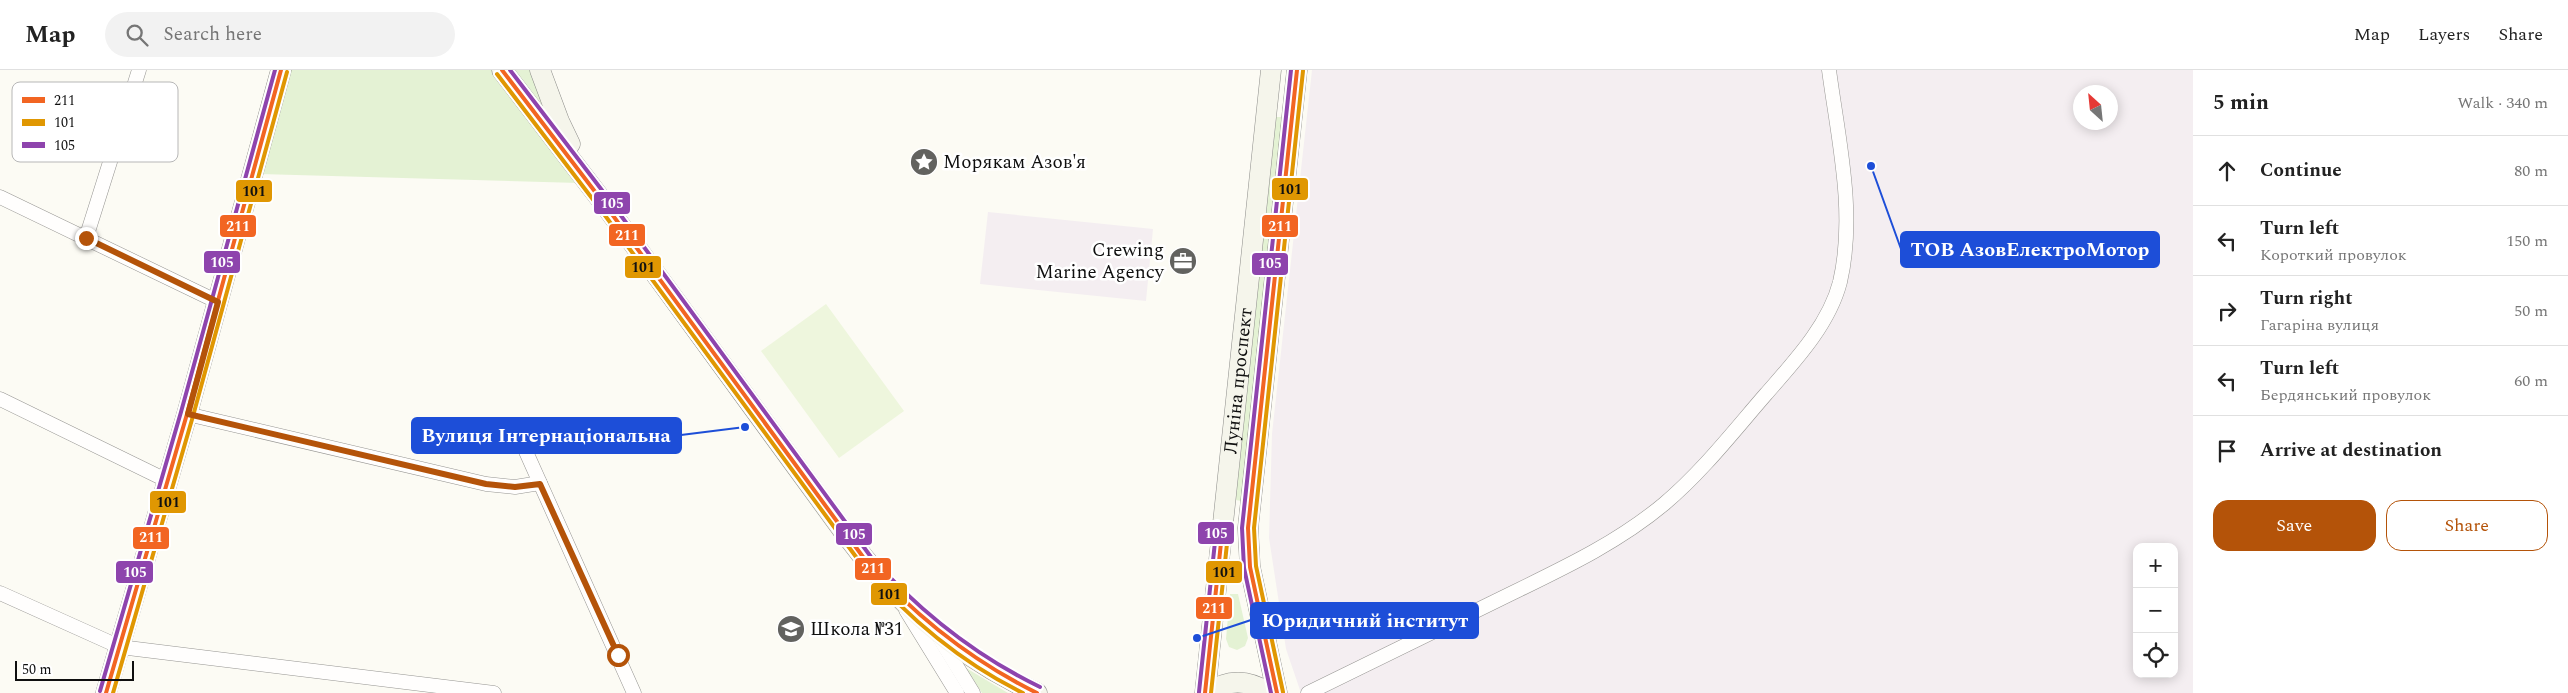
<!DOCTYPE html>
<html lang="en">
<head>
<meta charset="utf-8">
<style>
  :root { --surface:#fff; --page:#f2f2f2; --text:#222; --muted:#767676; --line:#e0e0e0; --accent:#b45309 }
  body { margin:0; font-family:Spectral,serif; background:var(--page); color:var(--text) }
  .controls { position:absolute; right:15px; bottom:15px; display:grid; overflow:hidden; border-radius:10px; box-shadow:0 2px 12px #0003 }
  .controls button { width:45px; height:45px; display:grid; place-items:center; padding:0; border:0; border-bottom:1px solid var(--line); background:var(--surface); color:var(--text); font:25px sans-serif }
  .compass { position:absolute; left:2073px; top:15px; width:45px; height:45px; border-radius:50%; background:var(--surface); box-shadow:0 2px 12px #0003; rotate:333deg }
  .scale { position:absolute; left:15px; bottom:12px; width:119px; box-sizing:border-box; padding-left:5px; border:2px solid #0f0f0f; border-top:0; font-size:14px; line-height:18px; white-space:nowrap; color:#0f0f0f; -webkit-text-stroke:4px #fff; paint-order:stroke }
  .stop { position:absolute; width:15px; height:15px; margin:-11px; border:4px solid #b45309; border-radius:50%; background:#fff }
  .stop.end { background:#b45309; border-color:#fff; box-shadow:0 1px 5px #0008 }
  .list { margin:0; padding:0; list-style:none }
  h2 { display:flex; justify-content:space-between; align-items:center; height:65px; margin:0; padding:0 20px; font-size:21px }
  h2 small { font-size:16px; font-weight:400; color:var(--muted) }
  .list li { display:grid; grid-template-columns:32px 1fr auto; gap:15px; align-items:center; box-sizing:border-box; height:70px; padding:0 20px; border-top:1px solid var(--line) }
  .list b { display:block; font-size:19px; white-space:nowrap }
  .list p { margin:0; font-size:16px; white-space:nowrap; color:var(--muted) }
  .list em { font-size:16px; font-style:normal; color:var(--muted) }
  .actions { display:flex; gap:10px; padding:15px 20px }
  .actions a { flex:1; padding:11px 0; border:1px solid var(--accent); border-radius:15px; text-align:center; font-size:18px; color:var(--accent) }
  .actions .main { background:var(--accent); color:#fff }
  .icon { flex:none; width:28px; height:28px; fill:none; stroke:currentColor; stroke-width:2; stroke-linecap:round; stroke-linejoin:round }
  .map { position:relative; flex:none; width:2193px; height:623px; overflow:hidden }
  header { display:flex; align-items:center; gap:30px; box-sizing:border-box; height:70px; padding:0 25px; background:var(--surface); border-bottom:1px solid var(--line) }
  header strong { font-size:24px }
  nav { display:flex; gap:28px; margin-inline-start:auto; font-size:18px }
  .search { width:350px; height:45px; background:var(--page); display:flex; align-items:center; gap:12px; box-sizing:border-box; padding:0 18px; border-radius:28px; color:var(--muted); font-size:19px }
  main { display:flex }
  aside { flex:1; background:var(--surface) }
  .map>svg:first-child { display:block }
  .industrial { fill:#f4eef1; fill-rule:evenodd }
  .green { fill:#e4f2d4 }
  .pitch { fill:#eef6dd }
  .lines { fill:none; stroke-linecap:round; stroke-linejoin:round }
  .street-casing { stroke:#969592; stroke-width:15 }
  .secondary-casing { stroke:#8c8c89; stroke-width:21 }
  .street { stroke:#fffefd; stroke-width:14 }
  .secondary { stroke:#f5f5eb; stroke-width:20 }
  .bus-1-casing { stroke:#fff; stroke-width:8 }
  .bus-2-casing { stroke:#fff; stroke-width:8 }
  .bus-3-casing { stroke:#fff; stroke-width:8 }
  .bus-1 { stroke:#f26522; stroke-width:4 }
  .bus-2 { stroke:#e09702; stroke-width:4 }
  .bus-3 { stroke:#8e44ad; stroke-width:4 }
  .route { stroke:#b45309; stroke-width:6 }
  .labels { text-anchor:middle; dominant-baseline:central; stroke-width:5; stroke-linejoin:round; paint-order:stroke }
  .poi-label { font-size:19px; fill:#0f0f0f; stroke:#fff; text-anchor:start }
  .street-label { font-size:19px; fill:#0f0f0f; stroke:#fff }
  .key { fill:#fff; stroke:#b7b7b7; stroke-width:1 }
  .key-label { font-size:14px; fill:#0f0f0f }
  .leader { fill:none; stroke:#1d4ed8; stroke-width:2 }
  .callout-dot { fill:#1d4ed8; stroke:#fff; stroke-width:2 }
  .callout { fill:#1d4ed8; stroke:#1d4ed8; stroke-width:2 }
  .callout-label { font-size:20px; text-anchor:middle; font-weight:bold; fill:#fff }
  .line-badge { stroke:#fff; stroke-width:2 }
  .badge-label { font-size:14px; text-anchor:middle; font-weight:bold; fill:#fff }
  .pale-badge-label { font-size:14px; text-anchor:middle; font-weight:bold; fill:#111 }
</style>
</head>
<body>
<header>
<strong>Map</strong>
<div class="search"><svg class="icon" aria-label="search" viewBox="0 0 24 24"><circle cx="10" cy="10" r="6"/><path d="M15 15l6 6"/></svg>Search here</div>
<nav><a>Map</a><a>Layers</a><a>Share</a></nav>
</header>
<main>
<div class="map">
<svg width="2193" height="623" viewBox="0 0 2193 623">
  <rect width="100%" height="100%" fill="#fcfbf4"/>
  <!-- industrial -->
  <g class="industrial">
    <path d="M1312 0H2193V623H1301L1286 579 1269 468 1272 364ZM2080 22H2110V52H2080ZM2137 477H2174V604H2137Z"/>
    <polygon points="988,142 1153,159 1146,231 980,214"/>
  </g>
  <!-- green -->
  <g class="green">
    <polygon points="288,0 493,0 579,113 260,104"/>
    <polygon points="509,0 534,0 553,51"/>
    <polygon points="1276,47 1282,47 1242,431 1235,430"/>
    <polygon points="1230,524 1238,524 1248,568 1245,576 1237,580 1229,577 1226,569"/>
    <polygon points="966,598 1008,623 982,623"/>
  </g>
  <!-- pitch -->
  <polygon class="pitch" points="826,234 904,341 839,388 761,281"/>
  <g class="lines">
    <defs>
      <g id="street">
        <polyline points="0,127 218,232"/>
        <polyline points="86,168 139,0"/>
        <polyline points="0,329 168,411"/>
        <polyline points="187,344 486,414 515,417 540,413"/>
        <polyline points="523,375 634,623"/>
        <polyline points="0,523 120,577 494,623"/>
        <polyline points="906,540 957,623"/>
        <polyline points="938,566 973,623"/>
        <path d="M1308 623C1372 592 1436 561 1500 529 1557 501 1615 475 1664 434 1702 402 1733 362 1766 324 1794 292 1829 255 1840 212 1856 143 1838 68 1829 0"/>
      </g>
      <g id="secondary">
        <path d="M502 0 606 136 847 466C897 534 960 588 1037 623"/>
        <polyline points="540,0 559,51 570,74"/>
        <polyline points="106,623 187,344 281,0"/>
        <path id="s1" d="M1205 623 1271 0"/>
        <path d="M1209 623C1228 608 1249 610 1269 623"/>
        <polyline points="1277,623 1250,497 1248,458 1297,0"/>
      </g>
    </defs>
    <!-- street casing -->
    <use href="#street" class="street-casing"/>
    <!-- secondary casing -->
    <use href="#secondary" class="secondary-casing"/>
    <!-- street -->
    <use href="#street" class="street"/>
    <!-- secondary -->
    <use href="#secondary" class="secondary"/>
    <defs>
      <g id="bus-1">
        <path d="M502 0 606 136 866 491C916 547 970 590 1037 623"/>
        <polyline points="106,623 187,344 281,0"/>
        <polyline points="1205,623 1223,454"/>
        <polyline points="1277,623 1250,497 1248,458 1297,0"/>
      </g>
      <g id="bus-2">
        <path d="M497 4 601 140 862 495C908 548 960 592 1023 623"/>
        <polyline points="1283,622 1256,496 1254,458 1303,1"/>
        <polyline points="113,623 193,346 287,2"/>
        <polyline points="1211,623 1229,455"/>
      </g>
      <g id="bus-3">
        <path d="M510 0 611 132 871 487C920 542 974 585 1040 617"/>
        <polyline points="100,621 181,342 275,0"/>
        <polyline points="1199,622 1217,453"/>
        <polyline points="1271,623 1244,498 1242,458 1291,0"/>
      </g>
    </defs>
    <!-- bus-1 casing -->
    <use href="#bus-1" class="bus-1-casing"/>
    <!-- bus-2 casing -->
    <use href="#bus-2" class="bus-2-casing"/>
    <!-- bus-3 casing -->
    <use href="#bus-3" class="bus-3-casing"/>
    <!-- bus-1 -->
    <use href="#bus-1" class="bus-1"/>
    <!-- bus-2 -->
    <use href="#bus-2" class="bus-2"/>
    <!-- bus-3 -->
    <use href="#bus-3" class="bus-3"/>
  </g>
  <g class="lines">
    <!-- route -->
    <polyline class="route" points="86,168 218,232 188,344 486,414 515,417 540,414 618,585"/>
  </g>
  <!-- icons -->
  <defs>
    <symbol id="sight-disc" viewBox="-11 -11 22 22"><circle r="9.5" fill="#62625f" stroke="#fff"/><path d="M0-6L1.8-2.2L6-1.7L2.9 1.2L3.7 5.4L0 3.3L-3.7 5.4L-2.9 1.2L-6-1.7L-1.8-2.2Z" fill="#fff"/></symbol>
    <symbol id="office-disc" viewBox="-11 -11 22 22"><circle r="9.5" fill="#62625f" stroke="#fff"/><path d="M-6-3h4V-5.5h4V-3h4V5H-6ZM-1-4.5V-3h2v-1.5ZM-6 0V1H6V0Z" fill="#fff"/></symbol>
    <symbol id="school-disc" viewBox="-11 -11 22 22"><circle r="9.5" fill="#62625f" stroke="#fff"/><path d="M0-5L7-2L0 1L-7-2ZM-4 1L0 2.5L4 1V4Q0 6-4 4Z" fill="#fff"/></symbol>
  </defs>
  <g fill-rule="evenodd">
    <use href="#sight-disc" x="908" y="76" width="32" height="32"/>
    <use href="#office-disc" x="1167" y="175" width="32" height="32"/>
    <use href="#school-disc" x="775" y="543" width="32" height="32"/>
  </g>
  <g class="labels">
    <!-- poi labels -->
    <g class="poi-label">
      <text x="943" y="92">Морякам Азов'я</text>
      <text x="1164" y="180" text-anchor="end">Crewing<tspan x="1164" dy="22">Marine Agency</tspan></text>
      <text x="810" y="559">Школа №31</text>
    </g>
    <!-- street labels -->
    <g class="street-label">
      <text stroke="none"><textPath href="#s1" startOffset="314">Луніна проспект</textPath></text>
    </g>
  </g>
  <!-- legend -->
  <rect x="12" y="12" width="166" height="80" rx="8" class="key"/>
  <rect x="22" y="27" width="23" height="6" fill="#f26522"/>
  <rect x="22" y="49" width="23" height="7" fill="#e09702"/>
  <rect x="22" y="72" width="23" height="6" fill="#8e44ad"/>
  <g class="key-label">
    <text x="54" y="35">211</text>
    <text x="54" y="57">101</text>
    <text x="54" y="80">105</text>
  </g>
  <!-- callouts -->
  <path class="leader" d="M1871 96L1901 179M745 357L681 365M1197 568L1251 550"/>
  <g class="callout-dot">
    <circle cx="1871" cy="96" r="5"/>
    <circle cx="745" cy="357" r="5"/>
    <circle cx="1197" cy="568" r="5"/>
  </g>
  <g class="callout">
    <rect x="1901" y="162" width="258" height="35" rx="5"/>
    <rect x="412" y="348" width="269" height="35" rx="5"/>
    <rect x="1251" y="533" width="227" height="35" rx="5"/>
  </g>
  <g class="callout-label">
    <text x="2030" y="186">ТОВ АзовЕлектроМотор</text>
    <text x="546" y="372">Вулиця Інтернаціональна</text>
    <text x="1365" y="557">Юридичний інститут</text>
  </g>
  <g class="line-badge">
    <rect x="1271" y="107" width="38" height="24" rx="5" fill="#e09702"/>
    <rect x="235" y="109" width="38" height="24" rx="5" fill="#e09702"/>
    <rect x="593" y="121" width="38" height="24" rx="5" fill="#8e44ad"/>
    <rect x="219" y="144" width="38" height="24" rx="5" fill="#f26522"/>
    <rect x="1261" y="144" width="38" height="24" rx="5" fill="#f26522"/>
    <rect x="608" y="153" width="38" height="24" rx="5" fill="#f26522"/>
    <rect x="203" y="180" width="38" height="24" rx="5" fill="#8e44ad"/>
    <rect x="1251" y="182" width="38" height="24" rx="5" fill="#8e44ad"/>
    <rect x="624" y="185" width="38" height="24" rx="5" fill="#e09702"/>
    <rect x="149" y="420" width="38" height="24" rx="5" fill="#e09702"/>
    <rect x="1197" y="451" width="38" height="24" rx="5" fill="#8e44ad"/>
    <rect x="835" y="452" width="38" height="24" rx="5" fill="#8e44ad"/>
    <rect x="132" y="456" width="38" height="24" rx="5" fill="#f26522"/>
    <rect x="854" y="487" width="38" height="24" rx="5" fill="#f26522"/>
    <rect x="1205" y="490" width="38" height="24" rx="5" fill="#e09702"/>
    <rect x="115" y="490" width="39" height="24" rx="5" fill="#8e44ad"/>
    <rect x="870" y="512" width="38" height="24" rx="5" fill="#e09702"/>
    <rect x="1195" y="526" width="38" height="24" rx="5" fill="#f26522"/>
  </g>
  <g class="badge-label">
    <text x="612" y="138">105</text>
    <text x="238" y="161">211</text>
    <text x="1280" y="161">211</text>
    <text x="627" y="170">211</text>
    <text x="222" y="197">105</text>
    <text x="1270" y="198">105</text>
    <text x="1216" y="468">105</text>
    <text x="854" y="469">105</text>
    <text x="151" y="472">211</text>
    <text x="873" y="503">211</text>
    <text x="135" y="507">105</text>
    <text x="1214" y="543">211</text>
  </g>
  <g class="pale-badge-label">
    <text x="1290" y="124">101</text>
    <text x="254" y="126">101</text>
    <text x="643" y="202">101</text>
    <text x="168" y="437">101</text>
    <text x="1224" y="507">101</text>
    <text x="889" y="529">101</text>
  </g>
</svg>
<div class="controls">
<button>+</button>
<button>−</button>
<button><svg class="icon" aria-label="locate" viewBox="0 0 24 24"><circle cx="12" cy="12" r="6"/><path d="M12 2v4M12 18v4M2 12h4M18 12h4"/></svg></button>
</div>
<svg class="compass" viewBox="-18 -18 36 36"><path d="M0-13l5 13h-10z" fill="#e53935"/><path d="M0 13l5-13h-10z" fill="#767676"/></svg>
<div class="scale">50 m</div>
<div class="stop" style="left:618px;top:585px"></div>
<div class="stop end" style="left:86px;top:168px"></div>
</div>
<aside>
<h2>5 min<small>Walk · 340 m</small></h2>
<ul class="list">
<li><svg class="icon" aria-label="ahead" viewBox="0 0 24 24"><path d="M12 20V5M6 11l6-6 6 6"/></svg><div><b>Continue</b></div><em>80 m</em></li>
<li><svg class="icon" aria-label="left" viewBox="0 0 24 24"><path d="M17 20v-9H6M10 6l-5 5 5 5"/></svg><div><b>Turn left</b><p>Короткий провулок</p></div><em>150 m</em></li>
<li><svg class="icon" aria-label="right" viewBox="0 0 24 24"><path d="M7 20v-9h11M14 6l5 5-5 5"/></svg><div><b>Turn right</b><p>Гагаріна вулиця</p></div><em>50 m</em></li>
<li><svg class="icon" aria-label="left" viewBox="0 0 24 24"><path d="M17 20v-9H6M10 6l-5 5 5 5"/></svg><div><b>Turn left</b><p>Бердянський провулок</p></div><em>60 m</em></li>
<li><svg class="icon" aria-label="arrive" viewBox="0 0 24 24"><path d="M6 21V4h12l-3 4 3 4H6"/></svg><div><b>Arrive at destination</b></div></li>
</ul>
<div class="actions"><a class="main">Save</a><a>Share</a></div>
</aside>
</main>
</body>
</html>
